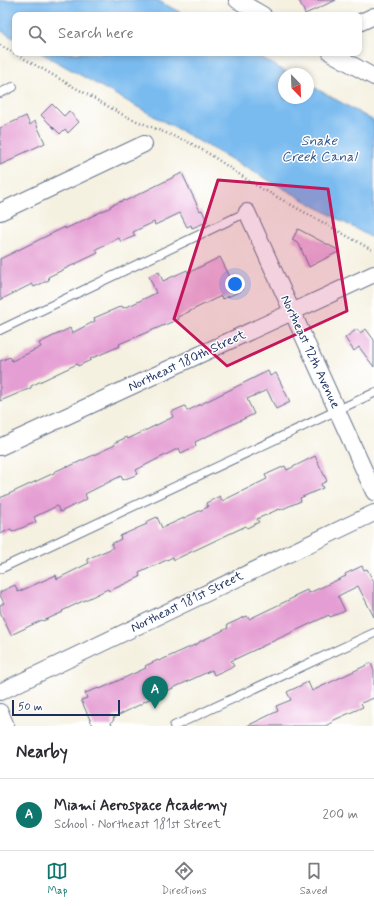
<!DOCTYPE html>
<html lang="en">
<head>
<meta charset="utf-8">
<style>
  :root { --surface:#fff; --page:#f2f2f3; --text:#2b2b33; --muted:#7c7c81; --line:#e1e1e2; --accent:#0f766e }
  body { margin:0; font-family:Mynerve,sans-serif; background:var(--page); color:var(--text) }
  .compass { position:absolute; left:278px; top:68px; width:36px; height:36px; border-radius:50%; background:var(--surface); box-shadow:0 2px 6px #0003; rotate:157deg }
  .scale { position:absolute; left:12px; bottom:10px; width:108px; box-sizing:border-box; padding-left:4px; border:2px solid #1b2f5e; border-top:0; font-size:11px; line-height:14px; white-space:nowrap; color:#1b2f5e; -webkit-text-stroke:3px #fff; paint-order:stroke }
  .you { position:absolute; left:235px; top:284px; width:14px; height:14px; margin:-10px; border:3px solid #fff; border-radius:50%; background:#1a73e8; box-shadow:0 0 0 6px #1a73e833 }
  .badge { display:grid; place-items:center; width:26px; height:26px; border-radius:50%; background:var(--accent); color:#fff; font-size:13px; font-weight:700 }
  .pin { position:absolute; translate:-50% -33px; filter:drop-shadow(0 1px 2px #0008) }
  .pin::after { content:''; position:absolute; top:21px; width:14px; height:12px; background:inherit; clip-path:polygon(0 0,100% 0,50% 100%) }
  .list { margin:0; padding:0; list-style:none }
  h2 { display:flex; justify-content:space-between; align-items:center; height:52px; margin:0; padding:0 16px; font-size:17px }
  h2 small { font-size:13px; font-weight:400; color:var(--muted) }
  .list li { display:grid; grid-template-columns:26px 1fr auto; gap:12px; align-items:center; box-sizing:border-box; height:72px; padding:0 16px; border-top:1px solid var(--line) }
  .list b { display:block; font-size:15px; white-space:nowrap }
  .list p { margin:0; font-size:13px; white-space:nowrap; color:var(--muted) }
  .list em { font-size:13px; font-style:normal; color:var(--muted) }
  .icon { flex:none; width:22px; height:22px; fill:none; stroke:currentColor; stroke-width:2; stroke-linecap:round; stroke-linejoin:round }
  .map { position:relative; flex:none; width:374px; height:726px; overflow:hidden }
  .search { position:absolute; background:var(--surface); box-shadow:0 2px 6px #0003; left:12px; right:12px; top:12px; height:44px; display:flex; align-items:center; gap:10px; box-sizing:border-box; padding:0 14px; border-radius:8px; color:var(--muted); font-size:15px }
  .sheet { height:124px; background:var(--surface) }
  nav { display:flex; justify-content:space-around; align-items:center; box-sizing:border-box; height:56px; border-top:1px solid var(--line); background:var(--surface); font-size:11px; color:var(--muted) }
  nav a { display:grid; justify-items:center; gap:2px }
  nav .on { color:var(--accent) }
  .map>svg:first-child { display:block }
  .water { fill:#7abbef; stroke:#4a75a6 }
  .building { fill:#e59ed3 }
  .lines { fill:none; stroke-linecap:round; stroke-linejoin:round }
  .service-casing { stroke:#67738c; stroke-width:10 }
  .minor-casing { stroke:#67738c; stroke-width:18 }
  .path { stroke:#67738c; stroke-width:2.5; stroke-dasharray:1 3; stroke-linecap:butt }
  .service { stroke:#fff; stroke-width:8 }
  .minor { stroke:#fff; stroke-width:16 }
  .marked { fill:#c2185b; fill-opacity:0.2; stroke:#c2185b; stroke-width:3; stroke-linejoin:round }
  .labels { text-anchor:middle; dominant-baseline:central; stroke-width:3; stroke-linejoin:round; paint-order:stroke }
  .street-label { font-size:13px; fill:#1b2f5e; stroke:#fff }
  .water-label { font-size:14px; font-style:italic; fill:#38598a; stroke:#fff }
</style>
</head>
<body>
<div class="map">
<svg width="374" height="726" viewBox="0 0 374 726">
  <rect width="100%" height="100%" fill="#fff"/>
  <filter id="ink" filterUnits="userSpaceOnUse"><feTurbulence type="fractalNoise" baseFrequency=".025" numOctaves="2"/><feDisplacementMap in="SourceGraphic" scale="8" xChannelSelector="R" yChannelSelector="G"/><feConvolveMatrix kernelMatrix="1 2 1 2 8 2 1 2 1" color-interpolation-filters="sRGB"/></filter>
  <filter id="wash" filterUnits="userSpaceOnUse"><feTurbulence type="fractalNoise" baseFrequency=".012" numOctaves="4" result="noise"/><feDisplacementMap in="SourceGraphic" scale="16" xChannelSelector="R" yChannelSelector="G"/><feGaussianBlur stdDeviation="0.9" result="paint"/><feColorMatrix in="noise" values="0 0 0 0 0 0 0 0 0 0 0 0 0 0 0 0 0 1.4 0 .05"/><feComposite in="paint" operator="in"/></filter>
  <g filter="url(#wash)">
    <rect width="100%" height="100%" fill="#f5f1e1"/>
    <!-- water -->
    <g class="water">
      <polygon points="0,0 157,0 185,15 15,15 15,39 0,30"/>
      <polygon points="41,53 253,53 290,74 284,74 284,98 308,98 308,84 374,121 374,239"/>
    </g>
    <g id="blocks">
      <!-- building -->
      <g class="building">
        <polygon points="299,0 336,0 305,14"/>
        <polygon points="52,104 64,116 69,111 79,122 68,133 65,129 60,134 41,115"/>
        <polygon points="26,116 30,125 35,121 45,143 15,157 16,158 0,165 0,128"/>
        <polygon points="182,173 200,211 202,210 207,222 192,228 191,225 187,227 180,213 155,225 154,222 133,232 135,236 121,242 119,238 96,249 98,253 48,277 49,280 34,287 32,284 0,300 0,259 65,227 65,229 111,207 110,206 124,200 125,201"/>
        <polygon points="298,229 340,251 309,267 299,244 292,240"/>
        <polygon points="220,257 230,277 235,275 243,290 223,299 221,296 178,317 179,319 119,344 120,346 90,359 91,360 78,366 77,364 31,386 31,388 0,401 0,361 10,357 12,361 41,347 39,343 70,328 72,333 95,321 94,318 122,306 123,308 131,305 156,293 149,276 159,272 163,281 187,270 188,273"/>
        <polygon points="357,329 360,333 366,329 374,340 374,367 359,347 354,351 345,338"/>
        <polygon points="268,371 270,376 276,373 290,402 276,409 267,390 247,399 254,414 195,442 196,446 181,453 179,448 136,470 138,474 123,480 121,476 85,494 87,499 60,512 57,506 34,517 36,522 12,532 11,529 0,534 0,498 54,473 54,472 67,466 68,467 115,445 114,443 127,437 128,439 173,417 171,412 185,406 187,411"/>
        <polygon points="315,456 327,481 321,484 323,488 300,498 301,501 280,510 279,509 257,519 259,522 247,528 246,526 174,560 173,557 139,573 140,577 109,591 108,589 62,611 63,612 43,621 42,620 11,635 0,612 0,605 4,603 0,595 0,592 15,585 18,592 56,575 57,579 89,563 87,559 113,548 111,544 121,539 120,536 147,524 146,522 157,517 162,528 208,507 206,503 220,496 222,501 267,479 265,475 285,466 287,470"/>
        <polygon points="362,566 364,570 367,569 374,582 374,617 358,586 338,596 345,611 330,617 329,615 231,661 234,666 214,675 212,670 143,702 143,703 113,718 114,720 111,722 112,726 93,726 81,700 87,698 85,693 99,688 100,689 146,668 145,666 158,660 159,661 199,643 199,642 228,628 227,625 247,616 249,619 295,597 294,596 307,590 309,593 346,576 345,574"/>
        <polygon points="371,663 374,671 374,698 361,703 363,707 332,721 333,722 325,726 247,726 278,711 276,706 291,700 287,692 308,682 312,691"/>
      </g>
    </g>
  </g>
  <g filter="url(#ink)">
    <use href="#blocks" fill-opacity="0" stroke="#67738c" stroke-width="1"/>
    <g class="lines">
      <defs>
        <g id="service">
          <polyline points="0,93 13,87"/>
          <polyline points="0,330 247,212"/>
          <polyline points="0,569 374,393"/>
          <polyline points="174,726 374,633"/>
        </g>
        <g id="minor">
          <polyline points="237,0 263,15"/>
          <polyline points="359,23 374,16"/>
          <polyline points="331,53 374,77"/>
          <polyline points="0,212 144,144"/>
          <polyline points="247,212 374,492"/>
          <polyline points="0,447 374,274"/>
          <polyline points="0,692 374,513"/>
          <polyline points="0,712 6,726"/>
        </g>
      </defs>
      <!-- service casing -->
      <use href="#service" class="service-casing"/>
      <!-- minor casing -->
      <use href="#minor" class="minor-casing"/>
      <!-- path -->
      <polyline class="path" points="0,45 125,116 190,143 211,155 252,183 374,251"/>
      <!-- service -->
      <use href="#service" class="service"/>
      <!-- minor -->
      <use href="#minor" class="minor"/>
    </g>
  </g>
  <!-- marked area -->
  <path class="marked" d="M218 180 328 189 347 311 227 366 174 319Z"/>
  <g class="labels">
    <!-- street labels -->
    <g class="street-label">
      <text transform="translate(310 352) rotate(65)">Northeast 12th Avenue</text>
      <text transform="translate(187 361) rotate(-25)">Northeast 180th Street</text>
      <text transform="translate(187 602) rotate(-26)">Northeast 181st Street</text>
    </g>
    <!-- water labels -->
    <g class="water-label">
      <text x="319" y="141">Snake<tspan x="319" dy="16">Creek Canal</tspan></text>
    </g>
  </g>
</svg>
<svg class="compass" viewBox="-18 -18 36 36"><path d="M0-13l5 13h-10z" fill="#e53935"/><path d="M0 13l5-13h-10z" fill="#7c7c81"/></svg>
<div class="scale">50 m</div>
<div class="you"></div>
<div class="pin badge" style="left:155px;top:709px">A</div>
<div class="search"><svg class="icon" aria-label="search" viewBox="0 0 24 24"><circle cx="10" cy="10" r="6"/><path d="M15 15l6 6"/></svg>Search here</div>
</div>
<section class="sheet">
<h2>Nearby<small></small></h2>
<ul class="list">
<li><span class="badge">A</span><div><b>Miami Aerospace Academy</b><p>School · Northeast 181st Street</p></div><em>200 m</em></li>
</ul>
</section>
<nav>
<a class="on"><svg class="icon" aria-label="map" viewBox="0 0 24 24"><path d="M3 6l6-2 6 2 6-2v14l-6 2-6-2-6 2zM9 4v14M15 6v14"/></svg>Map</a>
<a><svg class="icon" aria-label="directions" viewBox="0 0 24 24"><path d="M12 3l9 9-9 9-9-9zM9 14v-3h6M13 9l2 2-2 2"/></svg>Directions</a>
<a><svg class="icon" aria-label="saved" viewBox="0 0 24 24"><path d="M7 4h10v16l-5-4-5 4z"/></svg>Saved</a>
</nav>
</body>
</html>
